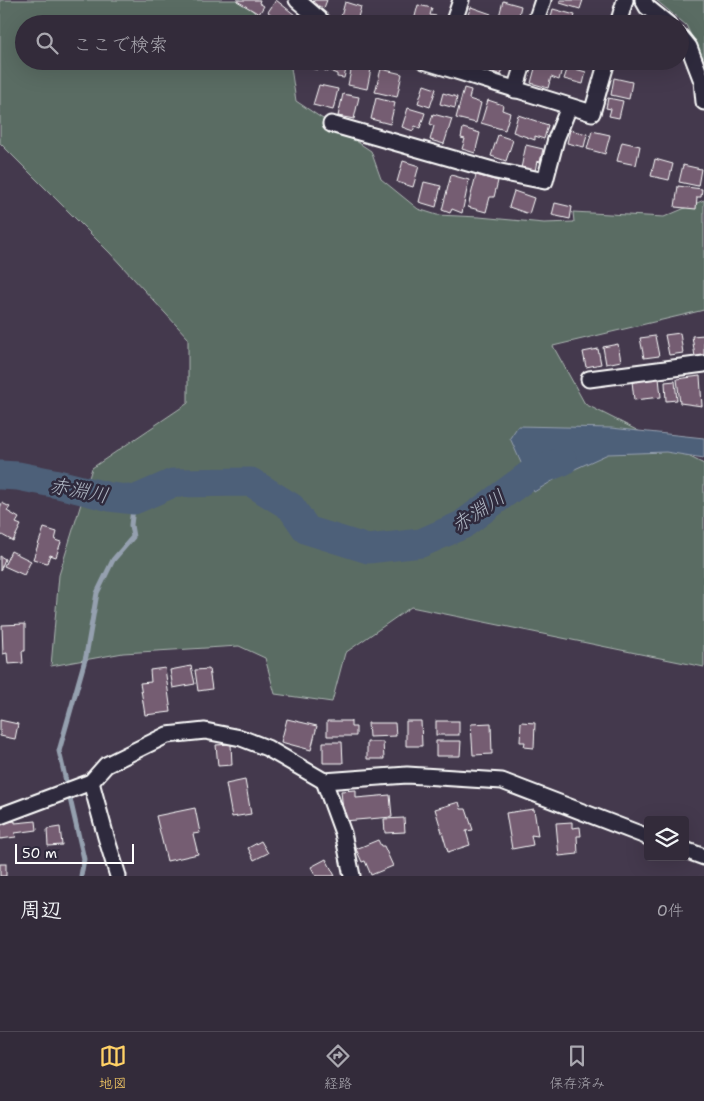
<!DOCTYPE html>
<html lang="ja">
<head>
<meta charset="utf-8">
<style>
  :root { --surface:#332b3a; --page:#3b3342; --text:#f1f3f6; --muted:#a9a7af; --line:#4e4754; --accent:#ffd166 }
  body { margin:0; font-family:"Shantell Sans","Klee One",sans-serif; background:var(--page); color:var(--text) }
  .controls { position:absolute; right:15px; bottom:15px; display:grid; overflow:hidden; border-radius:5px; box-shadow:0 5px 20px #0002 }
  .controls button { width:45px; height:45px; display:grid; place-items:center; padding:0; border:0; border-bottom:1px solid var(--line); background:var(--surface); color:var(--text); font:25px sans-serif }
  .scale { position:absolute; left:15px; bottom:12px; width:119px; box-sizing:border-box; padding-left:5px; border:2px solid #fff; border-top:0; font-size:14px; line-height:18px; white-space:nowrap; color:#fff; -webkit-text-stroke:4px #2f2a3d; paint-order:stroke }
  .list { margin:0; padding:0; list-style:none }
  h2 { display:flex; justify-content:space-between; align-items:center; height:65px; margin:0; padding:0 20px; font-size:21px }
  h2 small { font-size:16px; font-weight:400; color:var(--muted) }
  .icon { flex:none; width:28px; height:28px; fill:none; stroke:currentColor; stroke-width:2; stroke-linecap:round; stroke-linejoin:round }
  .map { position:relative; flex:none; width:704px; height:876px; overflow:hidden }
  .search { position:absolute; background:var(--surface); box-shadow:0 5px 20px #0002; left:15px; right:15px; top:15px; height:55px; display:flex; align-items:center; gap:12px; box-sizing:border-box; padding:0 18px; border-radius:28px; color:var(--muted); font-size:19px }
  .sheet { height:155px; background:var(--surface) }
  nav { display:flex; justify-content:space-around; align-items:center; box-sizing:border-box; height:70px; border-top:1px solid var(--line); background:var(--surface); font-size:14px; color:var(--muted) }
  nav a { display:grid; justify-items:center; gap:2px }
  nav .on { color:var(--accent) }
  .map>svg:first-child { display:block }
  .green { fill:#5a6c64; stroke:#acb6b2 }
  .water { fill:#4e6079; stroke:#95a0af }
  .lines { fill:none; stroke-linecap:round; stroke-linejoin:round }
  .stream { stroke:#95a0af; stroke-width:5 }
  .river { stroke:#4e6079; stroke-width:29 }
  .building { fill:#745d72; stroke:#fff }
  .street-casing { stroke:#fff; stroke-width:19 }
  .street { stroke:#2f2a3d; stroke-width:15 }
  .labels { text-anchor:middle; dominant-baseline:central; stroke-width:5; stroke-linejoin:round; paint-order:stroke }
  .water-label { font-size:20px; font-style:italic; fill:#afb7c3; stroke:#2f2a3d }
</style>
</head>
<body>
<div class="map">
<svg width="704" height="876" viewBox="0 0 704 876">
  <rect width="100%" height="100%" fill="#44394d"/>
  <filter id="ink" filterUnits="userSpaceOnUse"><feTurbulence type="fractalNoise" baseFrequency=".02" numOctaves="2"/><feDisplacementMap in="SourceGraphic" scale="10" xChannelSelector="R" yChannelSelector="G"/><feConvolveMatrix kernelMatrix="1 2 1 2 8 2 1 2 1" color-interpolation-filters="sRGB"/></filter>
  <g filter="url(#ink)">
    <!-- green -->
    <g class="green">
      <polygon points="0,0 241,0 267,24 24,24 24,61 290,61 296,101 371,151 381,179 418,209 437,215 479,217 544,223 574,222 573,212 664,217 704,200 704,310 553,346 585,404 704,464 704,667 411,607 345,653 332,702 275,694 265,658 239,646 123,653 51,666 59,575 92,468 188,403 188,338 110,253 0,143"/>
      <polygon points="656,0 704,0 704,62 686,25"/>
    </g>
    <!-- water -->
    <polygon class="water" points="518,426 611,428 704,438 704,458 666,452 608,454 564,474 534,492 510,438"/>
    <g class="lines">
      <!-- stream -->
      <polyline class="stream" points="81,876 84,859 59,751 86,656 97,593 113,560 133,537 131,525 134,500"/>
      <!-- river -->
      <polyline class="river" points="0,475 18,476 58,484 110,497 134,500 173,483 251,482 291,507 307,530 368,549 421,543 462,525 532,473 563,461"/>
    </g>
    <!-- building -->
    <g class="building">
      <polygon points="237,0 260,0 259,3 264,6 259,14 237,1"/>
      <polygon points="276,0 295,15 288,24 274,24 272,23 276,18 268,12"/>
      <polygon points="314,0 327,0 324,8 313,4"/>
      <polygon points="560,0 583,0 580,9 560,3"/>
      <polygon points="503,1 521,6 518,19 515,18 514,24 497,24"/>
      <polygon points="345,2 361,7 356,24 339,24"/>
      <polygon points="418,5 432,8 430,15 436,16 434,24 429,23 429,24 413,24"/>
      <polygon points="471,7 491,14 487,24 464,24"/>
      <polygon points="553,9 575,15 572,24 549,24"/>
      <polygon points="583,19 597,24 582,24"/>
      <polygon points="379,20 393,24 377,24"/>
      <polygon points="311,61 330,61 328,72 324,70 324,67 319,66 318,70 310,68"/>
      <polygon points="486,61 505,61 501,75 487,70 489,64 486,63"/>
      <polygon points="537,61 562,68 559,80 551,77 548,88 531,83"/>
      <polygon points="571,61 588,61 586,68 570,63"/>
      <polygon points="334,62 347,65 344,78 337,77 337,74 332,72"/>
      <polygon points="352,66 371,69 367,89 348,85"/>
      <polygon points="568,67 586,72 583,84 564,79"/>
      <polygon points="381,69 402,74 397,97 375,92"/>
      <polygon points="614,78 632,82 629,99 611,95"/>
      <polygon points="319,85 338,89 333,110 313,105"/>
      <polygon points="424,85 436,89 430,107 418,103"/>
      <polygon points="464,88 471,90 469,99 481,103 476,123 456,118"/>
      <polygon points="443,93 457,97 455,108 440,104"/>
      <polygon points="343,94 359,97 354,119 338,116"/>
      <polygon points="376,98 395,103 390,124 371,119"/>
      <polygon points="608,98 623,101 619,118 609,116 611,109 606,108"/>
      <polygon points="488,100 503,105 502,110 510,113 505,130 481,123"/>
      <polygon points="408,108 425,113 420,128 415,126 413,131 402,127"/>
      <polygon points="433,114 452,119 444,144 430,140 434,126 430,124"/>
      <polygon points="518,115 548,125 544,139 535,136 535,140 513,132"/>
      <polygon points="463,128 480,133 475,153 462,149 465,139 461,138"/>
      <polygon points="570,130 587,134 584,147 567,143"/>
      <polygon points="592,131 610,135 605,154 587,149"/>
      <polygon points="498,135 513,140 506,161 491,156"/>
      <polygon points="622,142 640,146 636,165 617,161"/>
      <polygon points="526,145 543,149 540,162 537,161 535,171 521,168"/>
      <polygon points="655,159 673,164 669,180 651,176"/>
      <polygon points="403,161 419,166 413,187 397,182"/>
      <polygon points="683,165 701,169 698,186 679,182"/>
      <polygon points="451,175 469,180 462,213 452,209 450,213 442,210"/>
      <polygon points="476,175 498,181 494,197 490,197 486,212 468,207"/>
      <polygon points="424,182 441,186 436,207 419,202"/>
      <polygon points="678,186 702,189 701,197 697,197 696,209 675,207"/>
      <polygon points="514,191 534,198 529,214 509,207"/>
      <polygon points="555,203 572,207 570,219 552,215"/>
      <polygon points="680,333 683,353 669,355 665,335"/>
      <polygon points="704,335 704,356 695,357 692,336"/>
      <polygon points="655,336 659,356 644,358 640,338"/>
      <polygon points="618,344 621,361 606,364 603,347"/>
      <polygon points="598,349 601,364 586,367 583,352"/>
      <polygon points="700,376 702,406 680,403 677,379"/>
      <polygon points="659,378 661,397 634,400 632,381"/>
      <polygon points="675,381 677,400 666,401 665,382"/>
      <polygon points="2,503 10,507 7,511 19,518 16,523 21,525 13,541 0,534 0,508"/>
      <polygon points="44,528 57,532 55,540 61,542 56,557 50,555 47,563 33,559"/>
      <polygon points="11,551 31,561 24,575 4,566"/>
      <polygon points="0,556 5,559 0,571"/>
      <polygon points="25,624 25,651 22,651 23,663 8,664 7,653 3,654 2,625"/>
      <polygon points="191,666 195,684 173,688 170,670"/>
      <polygon points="165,668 171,712 145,715 140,683 151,682 150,670"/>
      <polygon points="209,669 212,689 198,691 195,670"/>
      <polygon points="287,719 317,726 311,750 281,742"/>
      <polygon points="0,720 18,724 15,739 0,736"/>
      <polygon points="327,721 351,721 351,727 356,727 356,736 327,736"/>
      <polygon points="406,721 421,721 422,746 406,746"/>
      <rect x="436" y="721" width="23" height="14"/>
      <polygon points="521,722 535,723 534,748 524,747 525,742 520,742"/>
      <polygon points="368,723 395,723 396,736 369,737"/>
      <polygon points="491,723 492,754 473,755 471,724"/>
      <polygon points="436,741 461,741 460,756 436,756"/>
      <polygon points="323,742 342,742 343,763 323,763"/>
      <polygon points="367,742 383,742 384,759 367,759"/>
      <polygon points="231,744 232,765 218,766 216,745"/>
      <polygon points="245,780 251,814 232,817 226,784"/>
      <polygon points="356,790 356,798 390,795 392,817 344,821 341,791"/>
      <polygon points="459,802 461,809 466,809 473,830 466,831 470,845 448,852 435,809"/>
      <polygon points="195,808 200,833 193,834 198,854 167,861 156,816"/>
      <polygon points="534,809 538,836 531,835 533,845 512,849 506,813"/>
      <polygon points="404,818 405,832 385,833 384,819"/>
      <polygon points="15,821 15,823 36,821 37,830 15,833 16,837 0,839 0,823"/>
      <polygon points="572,822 572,828 580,827 581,836 577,836 578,854 559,856 556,823"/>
      <polygon points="60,827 62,845 48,846 47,829"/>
      <polygon points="378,840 381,846 384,846 393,866 371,875 365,861 362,862 356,849"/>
      <polygon points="261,841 268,853 254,860 248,848"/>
      <polygon points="326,859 335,876 316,876 311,867"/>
      <rect x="0" y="864" width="6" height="12"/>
    </g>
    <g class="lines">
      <defs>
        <g id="street">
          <polyline points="297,0 325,24"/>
          <polyline points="643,0 647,7 668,24"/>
          <polyline points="453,24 461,0"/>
          <polyline points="535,24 543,0"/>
          <polyline points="618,24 625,0"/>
          <polyline points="680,36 689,47 702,81 704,102"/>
          <polyline points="424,61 592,113 607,61"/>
          <polyline points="515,90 524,61"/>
          <polyline points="331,124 496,171 545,181 556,139 569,107"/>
          <polyline points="589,379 704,364"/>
          <polyline points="324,781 343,833 352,876"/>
          <polyline points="91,782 106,837 118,876"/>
          <polyline points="0,816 91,782 106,765 167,735 205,731 241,738 267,748 324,781 407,775 502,781 648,837"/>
          <polyline points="685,850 704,857"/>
        </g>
      </defs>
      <!-- street casing -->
      <use href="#street" class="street-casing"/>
      <!-- street -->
      <use href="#street" class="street"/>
    </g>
  </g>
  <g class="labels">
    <!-- water labels -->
    <g class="water-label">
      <text transform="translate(79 490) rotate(11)">赤淵川</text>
      <text transform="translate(478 511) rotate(-34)">赤淵川</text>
    </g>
  </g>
</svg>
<div class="controls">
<button><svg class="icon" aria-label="layers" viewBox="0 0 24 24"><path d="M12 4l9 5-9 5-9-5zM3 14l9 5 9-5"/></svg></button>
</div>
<div class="scale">50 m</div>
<div class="search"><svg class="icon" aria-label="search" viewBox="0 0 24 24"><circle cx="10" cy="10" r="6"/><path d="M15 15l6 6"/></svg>ここで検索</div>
</div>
<section class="sheet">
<h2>周辺<small>0件</small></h2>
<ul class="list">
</ul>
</section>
<nav>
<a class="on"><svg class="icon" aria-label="map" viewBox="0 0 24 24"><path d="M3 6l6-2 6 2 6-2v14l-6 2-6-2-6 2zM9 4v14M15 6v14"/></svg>地図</a>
<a><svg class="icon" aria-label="directions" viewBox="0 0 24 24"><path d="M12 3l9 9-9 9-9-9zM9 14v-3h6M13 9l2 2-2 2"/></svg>経路</a>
<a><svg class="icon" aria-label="saved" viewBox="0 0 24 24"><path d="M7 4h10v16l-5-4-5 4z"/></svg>保存済み</a>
</nav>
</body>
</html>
